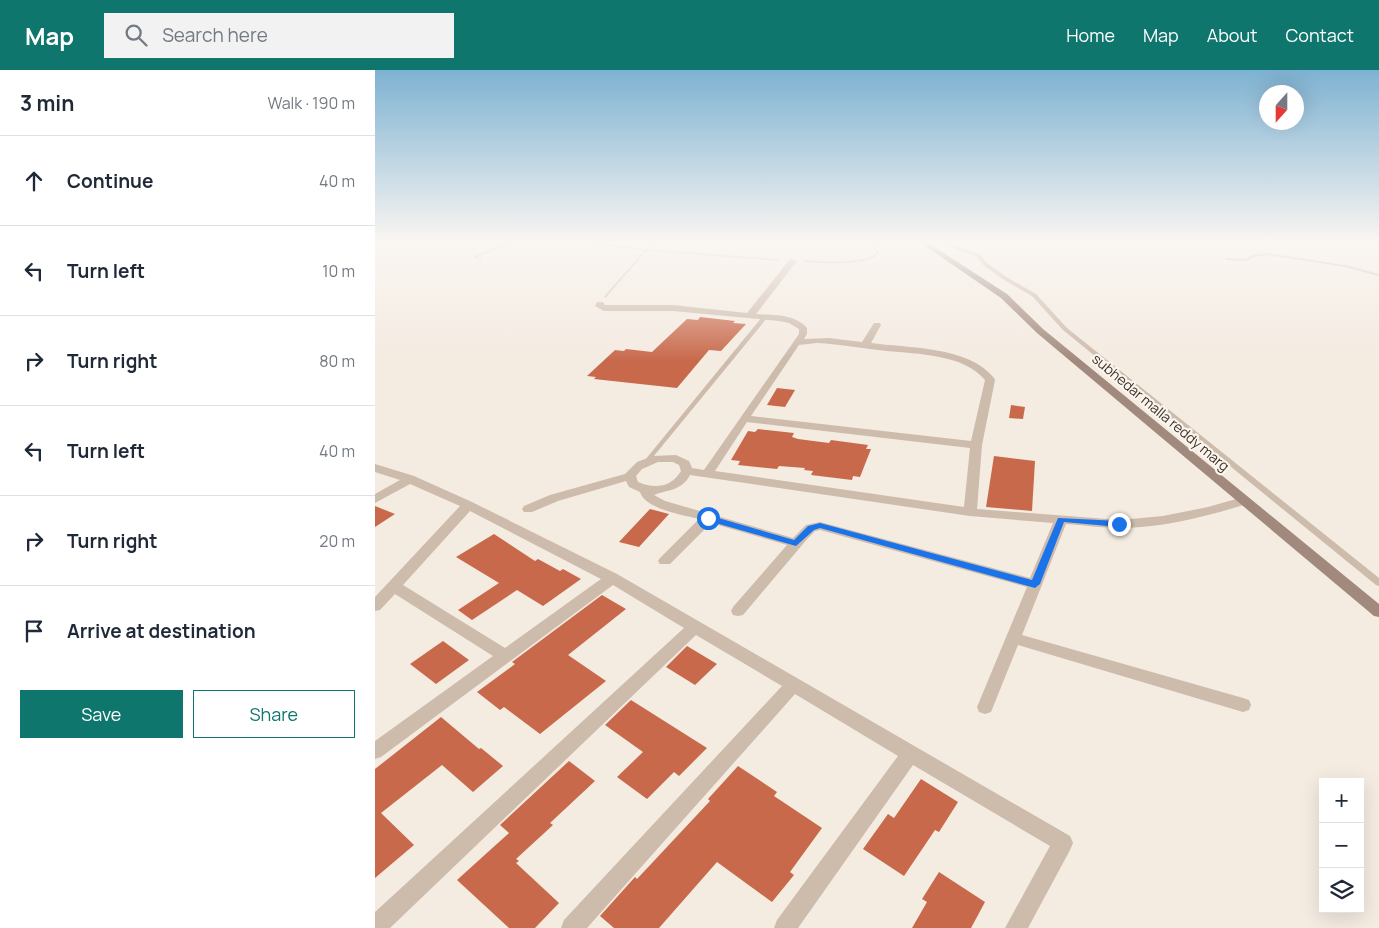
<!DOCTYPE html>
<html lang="en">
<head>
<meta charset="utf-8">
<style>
  :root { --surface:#fff; --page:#f2f2f3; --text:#1f2937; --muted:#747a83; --line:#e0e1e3; --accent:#0f766e }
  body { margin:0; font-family:Manrope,sans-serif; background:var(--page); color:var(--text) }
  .controls { position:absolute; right:15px; bottom:15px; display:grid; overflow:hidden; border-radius:0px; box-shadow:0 5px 20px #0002 }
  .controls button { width:45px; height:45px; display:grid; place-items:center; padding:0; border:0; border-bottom:1px solid var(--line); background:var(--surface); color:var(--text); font:25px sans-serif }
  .compass { position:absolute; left:884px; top:15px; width:45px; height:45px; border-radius:50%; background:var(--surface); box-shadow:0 5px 20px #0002; rotate:201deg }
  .stop { position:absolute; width:15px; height:15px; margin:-11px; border:4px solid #1a73e8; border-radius:50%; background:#fff }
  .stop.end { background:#1a73e8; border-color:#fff; box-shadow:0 1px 5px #0008 }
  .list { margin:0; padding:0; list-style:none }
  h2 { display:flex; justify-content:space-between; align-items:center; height:65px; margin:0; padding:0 20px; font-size:21px }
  h2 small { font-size:16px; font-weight:400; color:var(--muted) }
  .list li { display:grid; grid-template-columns:32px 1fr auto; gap:15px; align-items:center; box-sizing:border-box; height:90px; padding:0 20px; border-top:1px solid var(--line) }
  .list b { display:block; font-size:19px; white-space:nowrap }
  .list em { font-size:16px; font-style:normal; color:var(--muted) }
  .actions { display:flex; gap:10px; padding:15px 20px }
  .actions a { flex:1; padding:11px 0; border:1px solid var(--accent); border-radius:0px; text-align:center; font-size:18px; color:var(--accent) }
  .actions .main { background:var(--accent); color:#fff }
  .icon { flex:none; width:28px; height:28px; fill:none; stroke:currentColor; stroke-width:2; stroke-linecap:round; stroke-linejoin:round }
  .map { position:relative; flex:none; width:1004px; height:858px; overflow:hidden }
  header { display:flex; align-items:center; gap:30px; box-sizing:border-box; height:70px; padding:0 25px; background:var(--accent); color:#fff }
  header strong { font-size:24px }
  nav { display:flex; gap:28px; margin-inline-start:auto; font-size:18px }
  .search { width:350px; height:45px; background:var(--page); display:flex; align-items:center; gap:12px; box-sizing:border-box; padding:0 18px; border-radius:0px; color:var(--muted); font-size:19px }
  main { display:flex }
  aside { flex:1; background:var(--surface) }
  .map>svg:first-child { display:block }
  .building { fill:#c8694b }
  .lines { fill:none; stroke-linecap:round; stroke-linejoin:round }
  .path { stroke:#b9a596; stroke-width:2; stroke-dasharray:1 1; stroke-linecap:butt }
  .service { fill:#cdbbac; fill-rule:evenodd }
  .minor { fill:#cdbbac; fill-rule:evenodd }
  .secondary { fill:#a18a7d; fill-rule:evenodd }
  .route { fill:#1a73e8 }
  .labels { text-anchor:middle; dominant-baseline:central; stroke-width:4.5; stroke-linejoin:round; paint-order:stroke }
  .street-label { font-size:14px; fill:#3b302b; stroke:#fbf5ee }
</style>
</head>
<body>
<header>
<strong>Map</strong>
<div class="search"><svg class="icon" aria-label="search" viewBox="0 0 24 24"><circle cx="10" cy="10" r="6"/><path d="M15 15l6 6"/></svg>Search here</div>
<nav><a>Home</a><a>Map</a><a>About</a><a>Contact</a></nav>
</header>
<main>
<aside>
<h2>3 min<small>Walk · 190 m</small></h2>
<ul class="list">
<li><svg class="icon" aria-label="ahead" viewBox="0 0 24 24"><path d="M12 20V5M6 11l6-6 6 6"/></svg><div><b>Continue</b></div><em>40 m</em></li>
<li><svg class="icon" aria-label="left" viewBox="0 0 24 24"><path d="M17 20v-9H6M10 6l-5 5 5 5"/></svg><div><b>Turn left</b></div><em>10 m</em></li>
<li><svg class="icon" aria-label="right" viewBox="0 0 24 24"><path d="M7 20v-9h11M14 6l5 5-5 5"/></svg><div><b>Turn right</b></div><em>80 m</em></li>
<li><svg class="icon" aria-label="left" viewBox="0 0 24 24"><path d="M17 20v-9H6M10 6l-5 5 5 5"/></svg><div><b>Turn left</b></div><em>40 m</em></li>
<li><svg class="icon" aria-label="right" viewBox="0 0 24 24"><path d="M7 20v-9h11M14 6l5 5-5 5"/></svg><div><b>Turn right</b></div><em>20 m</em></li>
<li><svg class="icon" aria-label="arrive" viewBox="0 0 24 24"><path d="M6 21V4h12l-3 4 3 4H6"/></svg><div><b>Arrive at destination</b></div></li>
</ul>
<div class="actions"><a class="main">Save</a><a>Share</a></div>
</aside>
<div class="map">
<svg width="1004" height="858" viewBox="0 0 1004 858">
  <rect width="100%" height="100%" fill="#f4ebe1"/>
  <!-- building -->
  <g class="building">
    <polygon points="325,247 360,251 358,253 371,254 346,281 334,280 302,318 219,309 221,307 212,306 240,280 249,281 251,279 277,282 312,249 323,250"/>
    <polygon points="402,318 420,320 410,337 392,335"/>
    <polygon points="636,335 650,337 648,349 634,348"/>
    <polygon points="383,359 419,363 417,367 423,369 454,373 456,370 493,375 491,379 496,379 485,407 478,406 477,410 436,405 438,401 429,400 430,398 404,396 402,399 363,395 365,391 356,390 373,361 380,362"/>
    <polygon points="619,386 660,391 657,441 611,437"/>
    <polygon points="0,436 20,444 0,457"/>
    <polygon points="275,439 294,444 264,477 244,472"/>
    <polygon points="119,464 160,491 163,489 185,501 188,499 206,509 168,536 142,520 97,550 83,540 124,513 81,487"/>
    <polygon points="227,525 251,539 193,585 231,611 165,664 129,637 125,640 102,622 140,594 137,592"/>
    <polygon points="68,571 94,590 61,614 35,594"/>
    <polygon points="312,576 342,594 320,615 291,597"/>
    <polygon points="256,630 332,678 304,706 299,702 272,729 242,707 268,682 230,655"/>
    <polygon points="66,647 104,679 106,678 128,696 98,722 67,695 6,743 39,775 0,808 0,699"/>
    <polygon points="194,691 220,711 175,753 178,755 141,789 144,791 141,793 184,833 160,858 134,858 82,810 134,763 125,755"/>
    <polygon points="363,696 402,722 399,726 447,758 415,802 419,805 397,832 342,792 284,858 239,858 225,846 260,807 262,809 335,731 333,729"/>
    <polygon points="546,709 583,732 564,762 560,760 529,806 488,779 513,744 519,748"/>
    <polygon points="564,802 610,832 596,858 537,858 552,832 547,829"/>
  </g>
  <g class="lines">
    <!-- path -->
    <g class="path">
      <polyline points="201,171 271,180"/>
      <polyline points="280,171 271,180 404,190"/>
      <polyline points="106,189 99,187 138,171"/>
      <path d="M428 191C446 192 490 196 503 183L493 171"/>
      <polyline points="230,227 271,180"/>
    </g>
    <!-- service -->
    <g class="service">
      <polygon points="571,171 575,171 584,177 605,184 612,193 633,208 661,224 692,258 1004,508 1004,516 1001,515 688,260 657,226 629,210 608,195 601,186 580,179"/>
      <polygon points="892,183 970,195 1004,204 1004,206 970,197 892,185 880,187 871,191 852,190 850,189 852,188 870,189 877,185"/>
      <polygon points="387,247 392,248 274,392 270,392 268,391 270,390"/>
    </g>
    <!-- minor -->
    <g class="minor">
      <path d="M415 189 422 191 381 244C398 245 420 244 432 258V264L429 269 454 268 487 272 499 253H505L506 255 496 273C532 278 594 276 619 308L620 310 607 375 602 439 745 450 788 446 833 437 868 427 872 428 874 431 872 434C832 446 788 458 745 458 727 458 709 455 691 454L647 565 868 628 874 630 876 635 874 640 868 642 643 575 618 637 616 642 610 644 604 642 602 637 652 517 445 460 440 461 433 468 368 545 363 546 358 545 356 541 358 537 412 475 336 453 295 494H285L283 491 285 488 324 449C308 445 270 439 265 422L254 417 251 411 183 431 157 442H149L147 439 149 436 175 425 250 404 262 392 278 386 301 385 314 391 317 398 329 400 424 264V259L414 253 404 251 298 241H229L220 236 222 232H228L230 235H298L372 243ZM442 273C466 274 489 279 512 281 542 284 589 284 610 310L596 371 376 346 424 275ZM372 352 595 378 589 437 340 401ZM283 392H298L304 395 306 401C296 418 279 419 263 412L261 406 267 399ZM315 405 595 446 678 453 655 508 445 452 431 455 418 468 290 431 279 425C291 420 307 421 315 405Z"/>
      <path d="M0 394 39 406 97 432 242 504 695 766 698 773 695 780 653 858H630L675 776 538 695 423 858H399L402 850 523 686 420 624 212 858H186L189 850 407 616 321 565 15 858H0V842L309 558 238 515 6 687 0 689V671L118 586 20 524 5 540 0 541V527L85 436 35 414 0 433V424L25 410 0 402ZM95 441 226 509 130 578 28 515Z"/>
    </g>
    <!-- secondary -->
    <polygon class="secondary" points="543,171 550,171 632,224 668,259 1004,534 1004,547 999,546 662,263 626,228"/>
  </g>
  <!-- sky -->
  <linearGradient id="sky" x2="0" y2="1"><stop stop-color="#7eb2d2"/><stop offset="0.59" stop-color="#faf6f2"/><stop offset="1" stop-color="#faf6f2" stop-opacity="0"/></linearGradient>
  <rect width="1004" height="291" fill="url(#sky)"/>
  <!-- route -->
  <polygon class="route" points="333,445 419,470 433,456 445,453 657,510 683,448 744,451 749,454 744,457 689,452 665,514 660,518 445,458 439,460 421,476 330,450 330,446"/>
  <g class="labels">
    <!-- street labels -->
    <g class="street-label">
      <text transform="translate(786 342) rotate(40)">subhedar malla reddy marg</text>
    </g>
  </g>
</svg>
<div class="controls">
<button>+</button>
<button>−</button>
<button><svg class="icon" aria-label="layers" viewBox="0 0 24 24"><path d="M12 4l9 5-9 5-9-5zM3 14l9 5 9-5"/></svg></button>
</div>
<svg class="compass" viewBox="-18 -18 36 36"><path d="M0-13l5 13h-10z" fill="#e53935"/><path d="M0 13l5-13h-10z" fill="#747a83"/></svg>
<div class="stop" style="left:333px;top:448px"></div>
<div class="stop end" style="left:744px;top:454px"></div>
</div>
</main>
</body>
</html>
